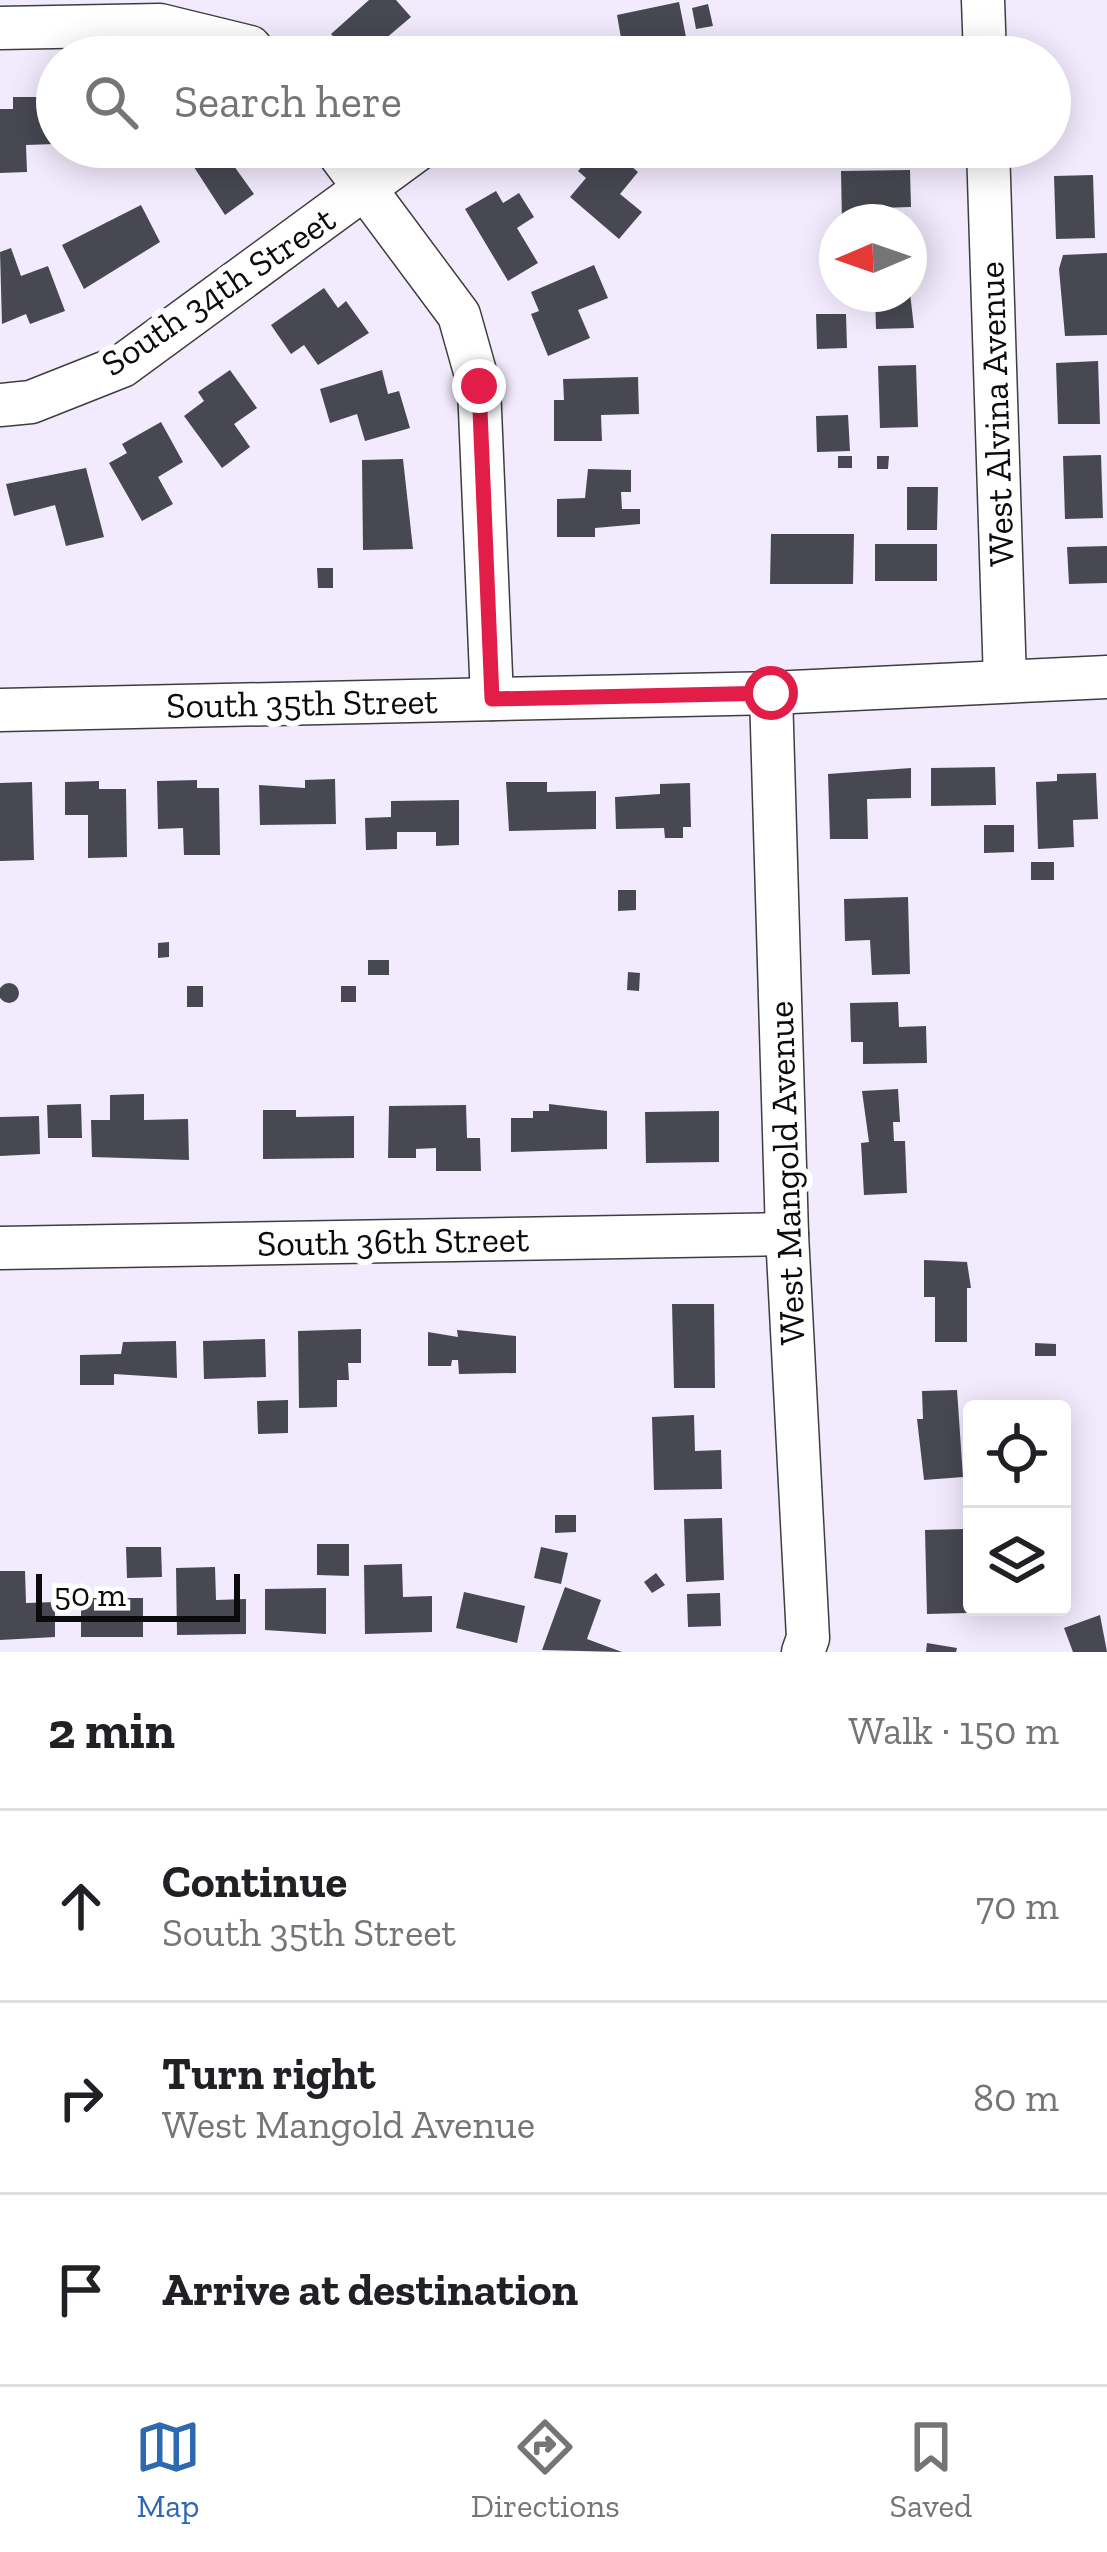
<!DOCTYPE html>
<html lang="en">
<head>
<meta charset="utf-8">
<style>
  :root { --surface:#fff; --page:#f2f2f2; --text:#202124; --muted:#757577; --line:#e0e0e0; --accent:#2d68b1 }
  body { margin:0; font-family:"Zilla Slab",serif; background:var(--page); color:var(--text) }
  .controls { position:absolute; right:36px; bottom:36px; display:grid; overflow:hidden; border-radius:12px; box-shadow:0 6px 30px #0003 }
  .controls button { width:108px; height:108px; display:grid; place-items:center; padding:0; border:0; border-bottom:3px solid var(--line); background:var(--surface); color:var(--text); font:60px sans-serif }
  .compass { position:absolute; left:819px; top:204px; width:108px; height:108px; border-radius:50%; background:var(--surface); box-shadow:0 6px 30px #0003; rotate:268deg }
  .scale { position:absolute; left:36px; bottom:30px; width:204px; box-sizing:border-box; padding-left:12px; border:6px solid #0b0b0b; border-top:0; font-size:33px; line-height:42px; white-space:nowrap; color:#0b0b0b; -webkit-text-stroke:9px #fff; paint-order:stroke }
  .stop { position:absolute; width:36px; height:36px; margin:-27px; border:9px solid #e11d48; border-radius:50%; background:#fff }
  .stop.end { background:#e11d48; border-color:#fff; box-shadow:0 3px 12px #0008 }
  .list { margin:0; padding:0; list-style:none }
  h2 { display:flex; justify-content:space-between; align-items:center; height:156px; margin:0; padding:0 48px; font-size:51px }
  h2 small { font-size:39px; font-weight:400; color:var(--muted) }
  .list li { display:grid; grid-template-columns:78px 1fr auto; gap:36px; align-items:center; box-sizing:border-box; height:192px; padding:0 48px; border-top:3px solid var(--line) }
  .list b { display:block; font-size:45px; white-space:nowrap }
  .list p { margin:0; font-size:39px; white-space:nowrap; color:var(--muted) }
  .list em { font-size:39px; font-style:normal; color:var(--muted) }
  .icon { flex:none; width:66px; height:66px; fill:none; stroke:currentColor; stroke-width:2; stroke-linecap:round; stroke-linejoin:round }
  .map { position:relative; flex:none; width:1107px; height:1652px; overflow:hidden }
  .search { position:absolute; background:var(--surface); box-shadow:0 6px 30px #0003; left:36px; right:36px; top:36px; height:132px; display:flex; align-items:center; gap:30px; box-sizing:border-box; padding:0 42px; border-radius:66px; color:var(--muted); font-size:45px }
  .sheet { height:732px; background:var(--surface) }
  nav { display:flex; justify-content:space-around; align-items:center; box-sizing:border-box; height:168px; border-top:3px solid var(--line); background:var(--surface); font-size:33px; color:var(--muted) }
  nav a { display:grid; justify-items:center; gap:6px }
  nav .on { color:var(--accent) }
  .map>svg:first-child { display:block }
  .building { fill:#484853 }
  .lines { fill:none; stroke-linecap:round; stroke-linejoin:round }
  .minor-casing { stroke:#3e3e3e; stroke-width:45 }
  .minor { stroke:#fff; stroke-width:42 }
  .route { stroke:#e11d48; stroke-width:15 }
  .labels { text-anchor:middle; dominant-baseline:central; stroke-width:12; stroke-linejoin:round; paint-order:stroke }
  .street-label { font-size:36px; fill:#0b0b0b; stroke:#fff }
</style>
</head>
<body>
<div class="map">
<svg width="1107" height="1652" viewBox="0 0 1107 1652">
  <rect width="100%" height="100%" fill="#f2ebfe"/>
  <!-- building -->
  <g class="building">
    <polygon points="369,0 396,0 411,17 378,45 389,57 345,57 349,54 331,34"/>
    <polygon points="679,2 686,37 658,42 661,57 615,57 611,40 621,38 617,15"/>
    <polygon points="708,4 713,26 696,29 692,8"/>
    <polygon points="13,97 53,97 55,144 26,145 27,172 0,173 0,109 13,109"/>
    <polygon points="181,147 231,147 224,152 254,194 225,215"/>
    <polygon points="599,147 609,147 638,172 620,194 642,212 619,239 570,197 586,178 578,171"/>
    <polygon points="910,170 911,207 879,208 879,222 842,222 841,171"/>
    <polygon points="1093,175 1095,238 1056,239 1054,176"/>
    <polygon points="496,191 503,203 519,193 534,217 517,228 538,263 508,281 465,209"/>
    <polygon points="141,205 160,242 84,289 62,245"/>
    <polygon points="11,248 21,276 48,266 65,311 30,324 26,314 2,324 0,252"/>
    <polygon points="1107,253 1107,335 1065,336 1059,269 1063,255"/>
    <polygon points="594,265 608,298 578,310 590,338 548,356 531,314 539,311 531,292"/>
    <polygon points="909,284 914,328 876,329 875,294 909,294"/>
    <polygon points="324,288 338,308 346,301 369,333 318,365 304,345 291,354 271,325"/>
    <polygon points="816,314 846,314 847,348 817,349"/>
    <polygon points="1098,361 1100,424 1058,424 1056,363"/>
    <polygon points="916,365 918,427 880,428 878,366"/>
    <polygon points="230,370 257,408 234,424 250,447 222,468 184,416 204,401 198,392"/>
    <polygon points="382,370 388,394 399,391 410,428 365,441 357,414 330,423 320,389"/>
    <polygon points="638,377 639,414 601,415 602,441 554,441 554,400 564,400 563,379"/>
    <polygon points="848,415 850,451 817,452 816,416"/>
    <polygon points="161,422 183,462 158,477 173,504 142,521 109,463 127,453 122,444"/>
    <polygon points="1101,455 1103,518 1065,519 1063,456"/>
    <rect x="838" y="456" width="14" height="12"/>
    <polygon points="877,456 889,456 888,469 877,469"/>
    <polygon points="403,459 413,549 363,550 362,460"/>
    <polygon points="86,468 104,537 66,546 55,505 14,516 6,484"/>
    <polygon points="588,469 631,470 631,492 621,492 622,509 640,509 640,524 595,528 595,537 557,537 557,499 585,498"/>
    <polygon points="907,487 938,487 937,530 907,530"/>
    <polygon points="771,534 854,534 853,584 770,584"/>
    <rect x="875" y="544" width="62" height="37"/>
    <polygon points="1107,546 1107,583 1069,584 1067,547"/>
    <polygon points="317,568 333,568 333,588 318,588"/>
    <polygon points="995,767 996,805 931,806 931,768"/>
    <polygon points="911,768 911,798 867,799 868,839 830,839 828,774"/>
    <polygon points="1096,773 1098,819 1073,820 1074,847 1038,849 1036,782 1057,781 1057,774"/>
    <polygon points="335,779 336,824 260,825 259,785 305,788 305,780"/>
    <polygon points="197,780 197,788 219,788 220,855 184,855 183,828 158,829 157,781"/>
    <polygon points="99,781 99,789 126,789 127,857 88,858 88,815 65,815 65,782"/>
    <polygon points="32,782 34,860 0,861 0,783"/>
    <polygon points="506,782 547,782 547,792 596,791 596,829 509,831"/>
    <polygon points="690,783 691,827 683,827 683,838 665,838 664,828 616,829 615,797 660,794 660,784"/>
    <polygon points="459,800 459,845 436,846 436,832 397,832 397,849 366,850 365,818 391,817 391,801"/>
    <polygon points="984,825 1014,825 1014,852 984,853"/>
    <rect x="1031" y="862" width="23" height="18"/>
    <polygon points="618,890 636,890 636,910 618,911"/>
    <polygon points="908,897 910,974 872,975 870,940 845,941 844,899"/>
    <polygon points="169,942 169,957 158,958 158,943"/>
    <rect x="368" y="960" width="21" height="15"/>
    <polygon points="628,972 640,973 639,991 627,990"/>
    <circle cx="9" cy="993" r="10"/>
    <rect x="187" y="986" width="16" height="21"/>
    <rect x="341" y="986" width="15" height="16"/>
    <polygon points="898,1002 899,1027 926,1026 927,1063 863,1064 863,1042 851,1042 850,1003"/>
    <polygon points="898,1089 900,1122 893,1122 894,1141 905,1141 907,1193 864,1195 861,1143 869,1142 862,1091"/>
    <polygon points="144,1094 144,1120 188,1119 189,1160 92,1157 91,1120 110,1120 110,1095"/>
    <polygon points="81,1104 82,1138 48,1138 47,1105"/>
    <polygon points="549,1104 607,1111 607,1149 511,1152 511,1118 533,1118 533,1111 549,1111"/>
    <polygon points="466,1105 467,1138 480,1138 481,1171 436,1171 436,1148 416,1149 416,1158 388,1158 389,1106"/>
    <polygon points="263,1110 296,1110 296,1117 354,1116 354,1158 263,1159"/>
    <polygon points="719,1111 719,1162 646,1163 645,1112"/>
    <polygon points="39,1116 40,1154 0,1156 0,1117"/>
    <polygon points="924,1260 967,1262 971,1288 967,1288 967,1342 935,1342 935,1297 924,1297"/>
    <polygon points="672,1304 714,1304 715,1388 674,1388"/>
    <polygon points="361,1329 361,1363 348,1363 349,1380 337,1380 337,1407 299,1408 298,1331"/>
    <polygon points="457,1330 516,1336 516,1373 459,1374 458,1360 452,1360 451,1366 428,1366 428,1332 458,1337"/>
    <polygon points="265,1339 266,1377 204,1379 203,1341"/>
    <polygon points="176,1341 177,1378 114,1374 114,1385 80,1385 80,1355 121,1354 123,1342"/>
    <polygon points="1035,1343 1056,1344 1056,1356 1035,1356"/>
    <polygon points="957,1390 963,1477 924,1480 917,1419 923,1419 922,1391"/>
    <polygon points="288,1400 288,1433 258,1434 257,1401"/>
    <polygon points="694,1415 695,1451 721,1450 722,1489 654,1490 652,1417"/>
    <polygon points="555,1515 576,1515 576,1532 555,1533"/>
    <polygon points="722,1518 724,1580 686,1582 684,1519"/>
    <polygon points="965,1529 968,1613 927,1614 925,1530"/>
    <polygon points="317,1544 349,1544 349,1576 317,1575"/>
    <polygon points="126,1547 161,1547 162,1577 127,1578"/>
    <polygon points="541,1547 568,1553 561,1584 534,1578"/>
    <polygon points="402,1564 403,1597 432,1596 432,1632 365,1634 364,1565"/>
    <polygon points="215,1567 216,1600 246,1599 246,1634 177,1635 176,1568"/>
    <polygon points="0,1571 25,1571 26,1603 55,1602 55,1637 0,1640"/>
    <polygon points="656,1573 665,1585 652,1593 644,1582"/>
    <polygon points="565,1587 601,1600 587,1639 622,1652 542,1650"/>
    <polygon points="326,1588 326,1634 265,1630 265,1589"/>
    <polygon points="464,1592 525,1606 517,1643 456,1628"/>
    <polygon points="720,1593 721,1626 688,1627 687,1594"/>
    <rect x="81" y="1598" width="62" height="39"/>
    <polygon points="1100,1615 1107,1652 1073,1652 1064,1628"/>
    <polygon points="927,1643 957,1648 956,1652 926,1652"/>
  </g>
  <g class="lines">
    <defs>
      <g id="minor">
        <polyline points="983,0 985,57"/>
        <polyline points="0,28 160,25 250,47 258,57"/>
        <polyline points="334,147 459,315 479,386 492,699"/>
        <polyline points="988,147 1005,681"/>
        <polyline points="0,405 31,402 122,366 421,147"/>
        <polyline points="771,693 787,1234 808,1638 803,1652"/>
        <polyline points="0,710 771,693 1107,677"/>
        <polyline points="0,1248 787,1234"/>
      </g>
    </defs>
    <!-- minor casing -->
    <use href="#minor" class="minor-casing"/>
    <!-- minor -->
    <use href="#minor" class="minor"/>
  </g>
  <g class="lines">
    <!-- route -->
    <polyline class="route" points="479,386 492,699 771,693"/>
  </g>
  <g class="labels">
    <!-- street labels -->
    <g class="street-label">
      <text transform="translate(218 291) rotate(-34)">South 34th Street</text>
      <text transform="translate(996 414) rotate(-92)">West Alvina Avenue</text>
      <text transform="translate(302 703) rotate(-1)">South 35th Street</text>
      <text transform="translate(786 1173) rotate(-92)">West Mangold Avenue</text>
      <text transform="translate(393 1241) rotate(-1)">South 36th Street</text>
    </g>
  </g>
</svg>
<div class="controls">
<button><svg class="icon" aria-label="locate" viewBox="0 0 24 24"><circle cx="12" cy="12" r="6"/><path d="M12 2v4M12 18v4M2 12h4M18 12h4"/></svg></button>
<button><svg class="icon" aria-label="layers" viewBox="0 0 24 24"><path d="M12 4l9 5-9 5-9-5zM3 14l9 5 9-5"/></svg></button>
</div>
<svg class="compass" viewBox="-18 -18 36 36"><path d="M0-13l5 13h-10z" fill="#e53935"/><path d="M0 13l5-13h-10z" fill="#757577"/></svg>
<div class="scale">50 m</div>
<div class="stop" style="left:771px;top:693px"></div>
<div class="stop end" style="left:479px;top:386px"></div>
<div class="search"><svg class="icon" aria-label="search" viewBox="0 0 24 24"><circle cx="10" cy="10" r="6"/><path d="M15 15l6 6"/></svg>Search here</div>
</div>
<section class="sheet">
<h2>2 min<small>Walk · 150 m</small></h2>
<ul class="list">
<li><svg class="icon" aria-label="ahead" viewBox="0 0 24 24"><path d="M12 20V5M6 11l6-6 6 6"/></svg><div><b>Continue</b><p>South 35th Street</p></div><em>70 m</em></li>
<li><svg class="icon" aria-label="right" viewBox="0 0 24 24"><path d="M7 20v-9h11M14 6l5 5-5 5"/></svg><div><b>Turn right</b><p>West Mangold Avenue</p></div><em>80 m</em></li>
<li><svg class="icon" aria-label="arrive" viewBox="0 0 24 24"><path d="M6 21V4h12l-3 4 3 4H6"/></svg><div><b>Arrive at destination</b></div></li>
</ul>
</section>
<nav>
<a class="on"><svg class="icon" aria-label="map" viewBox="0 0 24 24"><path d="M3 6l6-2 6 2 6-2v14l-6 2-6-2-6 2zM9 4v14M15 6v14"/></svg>Map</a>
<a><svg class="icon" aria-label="directions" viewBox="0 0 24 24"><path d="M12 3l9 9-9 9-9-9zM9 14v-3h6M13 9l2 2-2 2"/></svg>Directions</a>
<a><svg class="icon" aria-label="saved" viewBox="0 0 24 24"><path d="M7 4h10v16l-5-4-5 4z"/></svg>Saved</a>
</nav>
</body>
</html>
